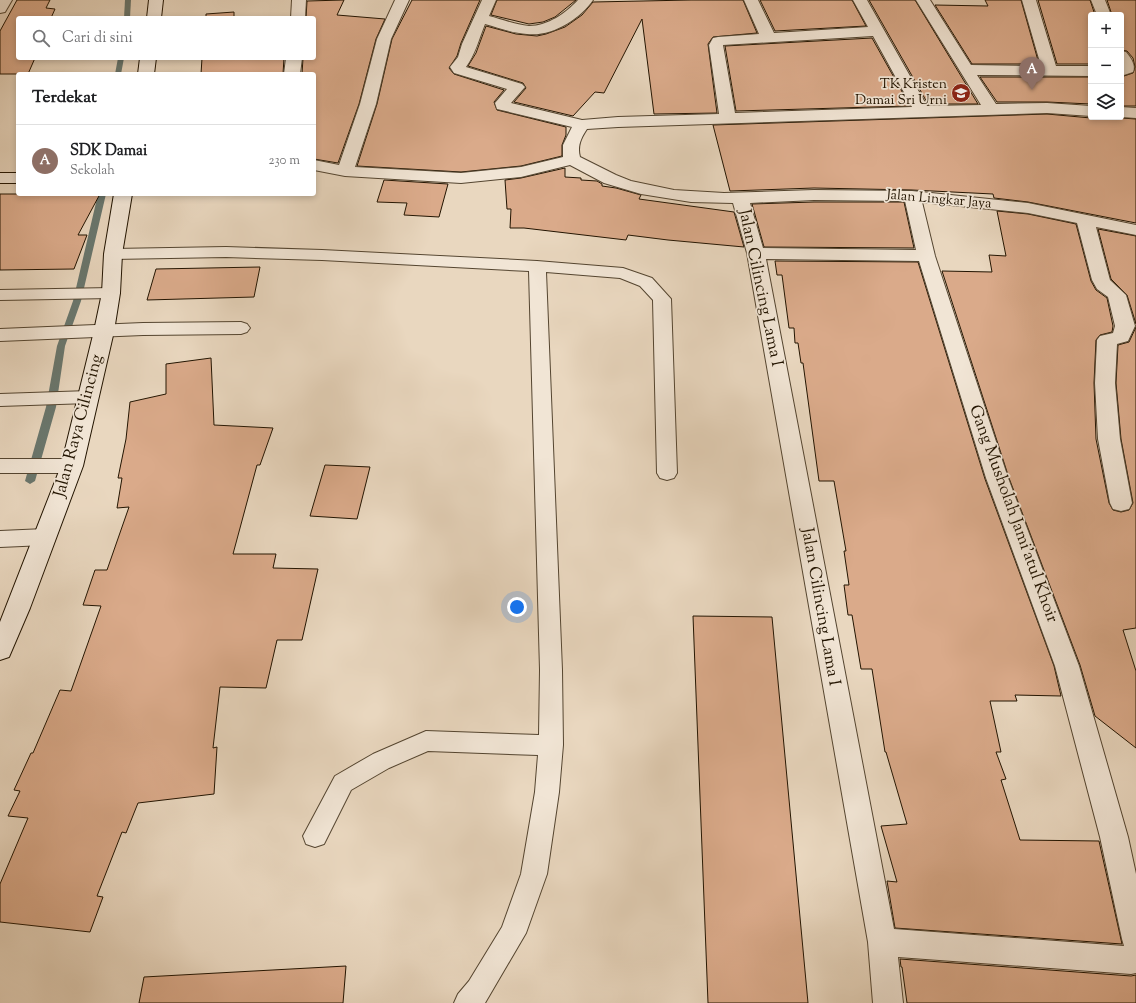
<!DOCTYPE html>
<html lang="id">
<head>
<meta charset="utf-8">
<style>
  :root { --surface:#fff; --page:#f6f6f6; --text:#202124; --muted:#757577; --line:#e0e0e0; --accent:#b45309 }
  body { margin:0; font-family:"Sorts Mill Goudy",serif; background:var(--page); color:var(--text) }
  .controls { position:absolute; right:12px; top:12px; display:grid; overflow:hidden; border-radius:4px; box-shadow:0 2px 6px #0003 }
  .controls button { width:36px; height:36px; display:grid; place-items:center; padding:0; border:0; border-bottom:1px solid var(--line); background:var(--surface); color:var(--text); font:20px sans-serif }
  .you { position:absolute; left:517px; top:607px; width:14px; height:14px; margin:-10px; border:3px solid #fff; border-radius:50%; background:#1a73e8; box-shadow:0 0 0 6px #1a73e833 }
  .badge { display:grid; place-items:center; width:26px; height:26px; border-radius:50%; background:var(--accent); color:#fff; font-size:13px; font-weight:700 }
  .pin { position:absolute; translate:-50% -33px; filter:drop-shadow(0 1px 2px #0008) }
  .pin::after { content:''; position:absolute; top:21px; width:14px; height:12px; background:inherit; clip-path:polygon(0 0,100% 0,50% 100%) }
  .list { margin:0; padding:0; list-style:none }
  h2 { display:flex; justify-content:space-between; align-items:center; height:52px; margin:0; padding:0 16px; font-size:17px }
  h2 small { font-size:13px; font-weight:400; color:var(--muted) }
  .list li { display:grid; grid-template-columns:26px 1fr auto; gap:12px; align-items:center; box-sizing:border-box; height:72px; padding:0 16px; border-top:1px solid var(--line) }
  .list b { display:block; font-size:15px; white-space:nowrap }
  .list p { margin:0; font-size:13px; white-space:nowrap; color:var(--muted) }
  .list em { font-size:13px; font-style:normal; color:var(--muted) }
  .icon { flex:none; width:22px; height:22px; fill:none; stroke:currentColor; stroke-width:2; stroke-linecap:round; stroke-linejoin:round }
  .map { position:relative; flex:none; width:1136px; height:1003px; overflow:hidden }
  .search { position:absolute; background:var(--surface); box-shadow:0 2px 6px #0003; left:16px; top:16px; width:300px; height:44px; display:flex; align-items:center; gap:10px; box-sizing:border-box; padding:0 14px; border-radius:4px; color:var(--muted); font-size:15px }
  .panel { position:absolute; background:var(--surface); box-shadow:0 2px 6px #0003; left:16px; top:72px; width:300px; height:124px; border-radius:4px }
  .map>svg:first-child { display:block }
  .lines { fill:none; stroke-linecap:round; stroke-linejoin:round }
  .stream { fill:#69776e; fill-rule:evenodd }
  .building { fill:#daaa8a; stroke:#221401 }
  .lane-casing { stroke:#544530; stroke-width:2 }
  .street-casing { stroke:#544530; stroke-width:2 }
  .secondary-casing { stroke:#221401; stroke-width:2 }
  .lane { fill:#f1e5d5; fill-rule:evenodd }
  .street { fill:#f1e5d5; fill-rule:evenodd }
  .secondary { fill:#f1e5d5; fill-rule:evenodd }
  .labels { text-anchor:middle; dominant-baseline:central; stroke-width:3.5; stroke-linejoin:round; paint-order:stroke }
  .far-poi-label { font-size:14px; fill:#221401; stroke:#f1e5d5; text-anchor:end }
  .far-street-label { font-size:14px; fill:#221401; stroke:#f1e5d5 }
  .street-label { font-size:17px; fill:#221401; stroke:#f1e5d5 }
</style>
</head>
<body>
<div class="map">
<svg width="1136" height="1003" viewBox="0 0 1136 1003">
  <rect width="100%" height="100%" fill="#e9d7bf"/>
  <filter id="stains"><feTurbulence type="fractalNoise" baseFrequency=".005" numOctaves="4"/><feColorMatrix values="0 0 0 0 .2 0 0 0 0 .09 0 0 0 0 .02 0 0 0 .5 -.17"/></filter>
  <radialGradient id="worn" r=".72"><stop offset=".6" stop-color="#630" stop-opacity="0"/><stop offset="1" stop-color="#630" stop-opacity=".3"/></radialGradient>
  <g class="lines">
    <!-- stream -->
    <g class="stream">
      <polygon points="125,0 131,0 130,18 124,18"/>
      <polygon points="118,58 124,58 121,74 115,74"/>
      <polygon points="98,194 106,194 81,301 65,346 56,407 35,481 30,484 25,481 46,407 57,346 73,301"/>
    </g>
  </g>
  <!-- building -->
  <g class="building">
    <polygon points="17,0 50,0 46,8 55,9 51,18 18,18 18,58 35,58 28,74 0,74 0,31"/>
    <polygon points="344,0 337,15 385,19 376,39 359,104 338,163 314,159 314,74 302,74 303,58 314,58 314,18 306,18 307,1"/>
    <polygon points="412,0 480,0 461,43 457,56 449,68 454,74 504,90 494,102 497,110 566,127 566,135 562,145 562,156 521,166 461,172 357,166 377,104 392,39"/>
    <polygon points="497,0 576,0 555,17 543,22 529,24 491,15"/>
    <polygon points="691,0 743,0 757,33 713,37 708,44 717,113 654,114 642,19 604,93 595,92 573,116 514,102 526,88 523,83 468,66 476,53 486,26 516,34 537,36 546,34 565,27 582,15 593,2"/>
    <polygon points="760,0 852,0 866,26 775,31"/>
    <polygon points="869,0 915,0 978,104 928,104"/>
    <polygon points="985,0 1021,0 1039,64 972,64 935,5 988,6"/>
    <polygon points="1038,0 1090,0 1095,15 1091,15 1091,64 1057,64"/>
    <polygon points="1107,0 1136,0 1136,106 1121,106 1121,77 1133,73 1135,67 1133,58 1127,51 1121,50 1121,15 1112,15"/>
    <polygon points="234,12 234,18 206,18 206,14"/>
    <polygon points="872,38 910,106 736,111 725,46"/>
    <polygon points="202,58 284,58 283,74 201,74"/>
    <polygon points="980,77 1091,77 1091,104 1047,102 997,102"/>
    <polygon points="1047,114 1091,118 1120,117 1121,118 1136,119 1136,223 1028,202 994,198 993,194 912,190 814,188 730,191 713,125"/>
    <polygon points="565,168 565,177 581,178 581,180 597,181 602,184 602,186 616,188 641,195 639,199 734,212 744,247 668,240 628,235 626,240 524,228 510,228 511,209 507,209 505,180 521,178"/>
    <polygon points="384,180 448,184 439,217 404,215 407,203 377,202"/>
    <polygon points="0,194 100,194 78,235 87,235 74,269 0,270"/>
    <polygon points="814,202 904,202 914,248 764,247 752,204"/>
    <polygon points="997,211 1028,214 1076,224 1091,281 1096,290 1107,298 1113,326 1112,332 1100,335 1096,340 1094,383 1096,439 1109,503 1113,510 1121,512 1129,510 1133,503 1121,439 1116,383 1118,345 1129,342 1136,327 1136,628 1123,630 1136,671 1136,748 1095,716 1080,665 1009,478 942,271 992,272 989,255 1006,256"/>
    <polygon points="1098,229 1136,236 1136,324 1127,295 1111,279"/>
    <polygon points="775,261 918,262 985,479 1054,666 1061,696 1015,695 1017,701 990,701 1001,752 996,752 1006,779 1001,780 1020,840 1099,841 1122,944 895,928 887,881 897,882 881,826 907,824 886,752 885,752 872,669 861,669 852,615 848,615 844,585 849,585 844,551 846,551 834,481 819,481 803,363 801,363 798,343 795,343 794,328 789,328 782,275 777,275"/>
    <polygon points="260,267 254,297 147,300 156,269"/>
    <polygon points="211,358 214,425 273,428 260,465 257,465 233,554 276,554 273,568 318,569 302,640 277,640 266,688 220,687 213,748 217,747 214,794 138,803 126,833 122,832 97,896 103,897 90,932 0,922 0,884 28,818 8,816 20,791 14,790 31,753 33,753 60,690 71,691 101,606 83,605 95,570 107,570 129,507 117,508 122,478 118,478 126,439 130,402 166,394 166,364"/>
    <polygon points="325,465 370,467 357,519 310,516"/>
    <polygon points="693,616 772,617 808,1003 708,1003"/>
    <polygon points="900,959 1131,976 1136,975 1136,1003 907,1003 902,967 901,967"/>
    <polygon points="346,966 343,1003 139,1003 144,977"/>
  </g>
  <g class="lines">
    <defs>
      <g id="lane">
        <polygon points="226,247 322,250 537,261 623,268 652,278 671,299 677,473 674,478 667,480 660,478 657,473 653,300 640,286 620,278 546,272 562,670 563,745 559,792 547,874 526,933 485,1003 454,1003 458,994 469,981 502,927 521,874 535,792 538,755 428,751 389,768 351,790 324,844 315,847 306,844 303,836 335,776 373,754 426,731 539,735 540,670 529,271 322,260 226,257 113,259 107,257 105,254 107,251 113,249"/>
        <polygon points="111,288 117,289 120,293 117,297 111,298 0,300 0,290"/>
        <polygon points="241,322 247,324 250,328 247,332 241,334 143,335 0,341 0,329 143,323"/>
        <polygon points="89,391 96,393 98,397 96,401 89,403 0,406 0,394"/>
        <polygon points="0,459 72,459 79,461 82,466 79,471 72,473 0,473"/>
        <polygon points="45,529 52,532 55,537 52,542 45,545 0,547 0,531"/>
      </g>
      <g id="street">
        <polygon points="0,0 12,0 5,12 0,13"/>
        <polygon points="292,0 306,0 305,18 291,18"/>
        <path d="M395 0H409L391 39 376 104 355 167 461 173 521 167 563 157V145L572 127 497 109 495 103 507 89 454 73 450 67 458 57 462 44 482 0H496L489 16C501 19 516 25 529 26 548 26 566 13 578 0H593C580 19 552 37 527 34 513 33 499 28 485 24 479 39 475 55 466 67L522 84 525 87 511 103 582 120 618 117 719 114 709 45 713 38 718 37 759 34 744 0H758L774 33 868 27 853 0H867L927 106 981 105 916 0H930L971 65 1041 66 1022 0H1036L1056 66H1091V76L977 75 996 104 1047 103 1091 106V116L1047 113 618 127 587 129C581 138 577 146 580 157L616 175 631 181 674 190 724 193 814 190 912 191 1028 203 1136 225V235L1096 227 1110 280 1126 295 1135 326 1128 341 1117 344 1115 383 1120 439 1132 503 1129 509 1121 511 1113 509 1110 503 1098 439 1095 383 1097 340 1100 336 1113 333 1115 326 1108 297 1097 289 1092 280 1077 223 1028 213 922 202 935 256 1008 478 1079 666 1128 837 1136 874V973L1131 974 898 957 903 1003H873L868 942 747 253 733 203 691 202 641 194 604 183 570 165 521 177 461 183 345 176 314 170V160L339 165 360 104 377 39ZM873 36 912 107 735 113 723 45ZM814 200 905 201 916 250 763 248 750 203ZM766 259 919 261 986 478 1055 666 1100 837 1122 939 1124 946 894 929Z"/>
        <polygon points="1091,0 1105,0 1111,15 1097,15"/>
        <path d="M1121 51 1126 52C1131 58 1136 65 1133 72L1121 76Z"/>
        <polygon points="286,58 302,58 300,74 284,74"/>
        <polygon points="1121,107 1136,108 1136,118 1121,117"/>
      </g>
      <g id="secondary">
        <polygon points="149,0 163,0 161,18 147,18"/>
        <polygon points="140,58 156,58 154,74 138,74"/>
        <rect x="0" y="173" width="18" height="10"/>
        <polygon points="114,194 132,194 122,254 120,293 114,331 83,466 30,608 9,657 0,660 0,622 61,466 94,331 102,293 104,254"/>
      </g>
    </defs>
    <!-- lane casing -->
    <use href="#lane" class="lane-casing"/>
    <!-- street casing -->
    <use href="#street" class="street-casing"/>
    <!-- secondary casing -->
    <use href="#secondary" class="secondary-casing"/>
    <!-- lane -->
    <use href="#lane" class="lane"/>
    <!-- street -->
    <use href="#street" class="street"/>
    <!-- secondary -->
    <use href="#secondary" class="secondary"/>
  </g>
  <!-- icons -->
  <defs>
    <symbol id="school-disc" viewBox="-11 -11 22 22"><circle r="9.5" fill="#8f2418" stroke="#f1e5d5"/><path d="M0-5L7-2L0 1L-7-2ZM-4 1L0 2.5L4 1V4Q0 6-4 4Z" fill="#fff"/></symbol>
  </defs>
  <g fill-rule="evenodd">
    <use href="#school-disc" x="950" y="82" width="22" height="22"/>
  </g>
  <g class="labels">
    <!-- far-poi labels -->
    <g class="far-poi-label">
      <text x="947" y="85">TK Kristen<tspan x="947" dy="16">Damai Sri Urni</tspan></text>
    </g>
    <!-- far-street labels -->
    <g class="far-street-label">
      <text transform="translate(939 200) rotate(5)">Jalan Lingkar Jaya</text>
    </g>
    <!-- street labels -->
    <g class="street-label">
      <text transform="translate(760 288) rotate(78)">Jalan Cilincing Lama I</text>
      <text transform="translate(79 426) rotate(-75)">Jalan Raya Cilincing</text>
      <text transform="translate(1013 514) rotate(70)">Gang Musholah Jami'atul Khoir</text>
      <text transform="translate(820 607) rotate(80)">Jalan Cilincing Lama I</text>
    </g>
  </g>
  <rect width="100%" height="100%" filter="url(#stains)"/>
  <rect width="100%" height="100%" fill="url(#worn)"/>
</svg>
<div class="controls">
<button>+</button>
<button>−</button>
<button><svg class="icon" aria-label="layers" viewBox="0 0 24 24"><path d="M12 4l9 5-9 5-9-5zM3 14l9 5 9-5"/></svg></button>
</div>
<div class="you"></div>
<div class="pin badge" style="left:1032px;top:90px;background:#8d6e63">A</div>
<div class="search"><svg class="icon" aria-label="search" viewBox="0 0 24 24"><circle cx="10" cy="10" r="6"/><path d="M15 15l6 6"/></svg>Cari di sini</div>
<section class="panel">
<h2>Terdekat<small></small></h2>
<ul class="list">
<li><span class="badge" style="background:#8d6e63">A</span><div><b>SDK Damai</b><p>Sekolah</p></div><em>230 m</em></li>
</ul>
</section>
</div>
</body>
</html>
